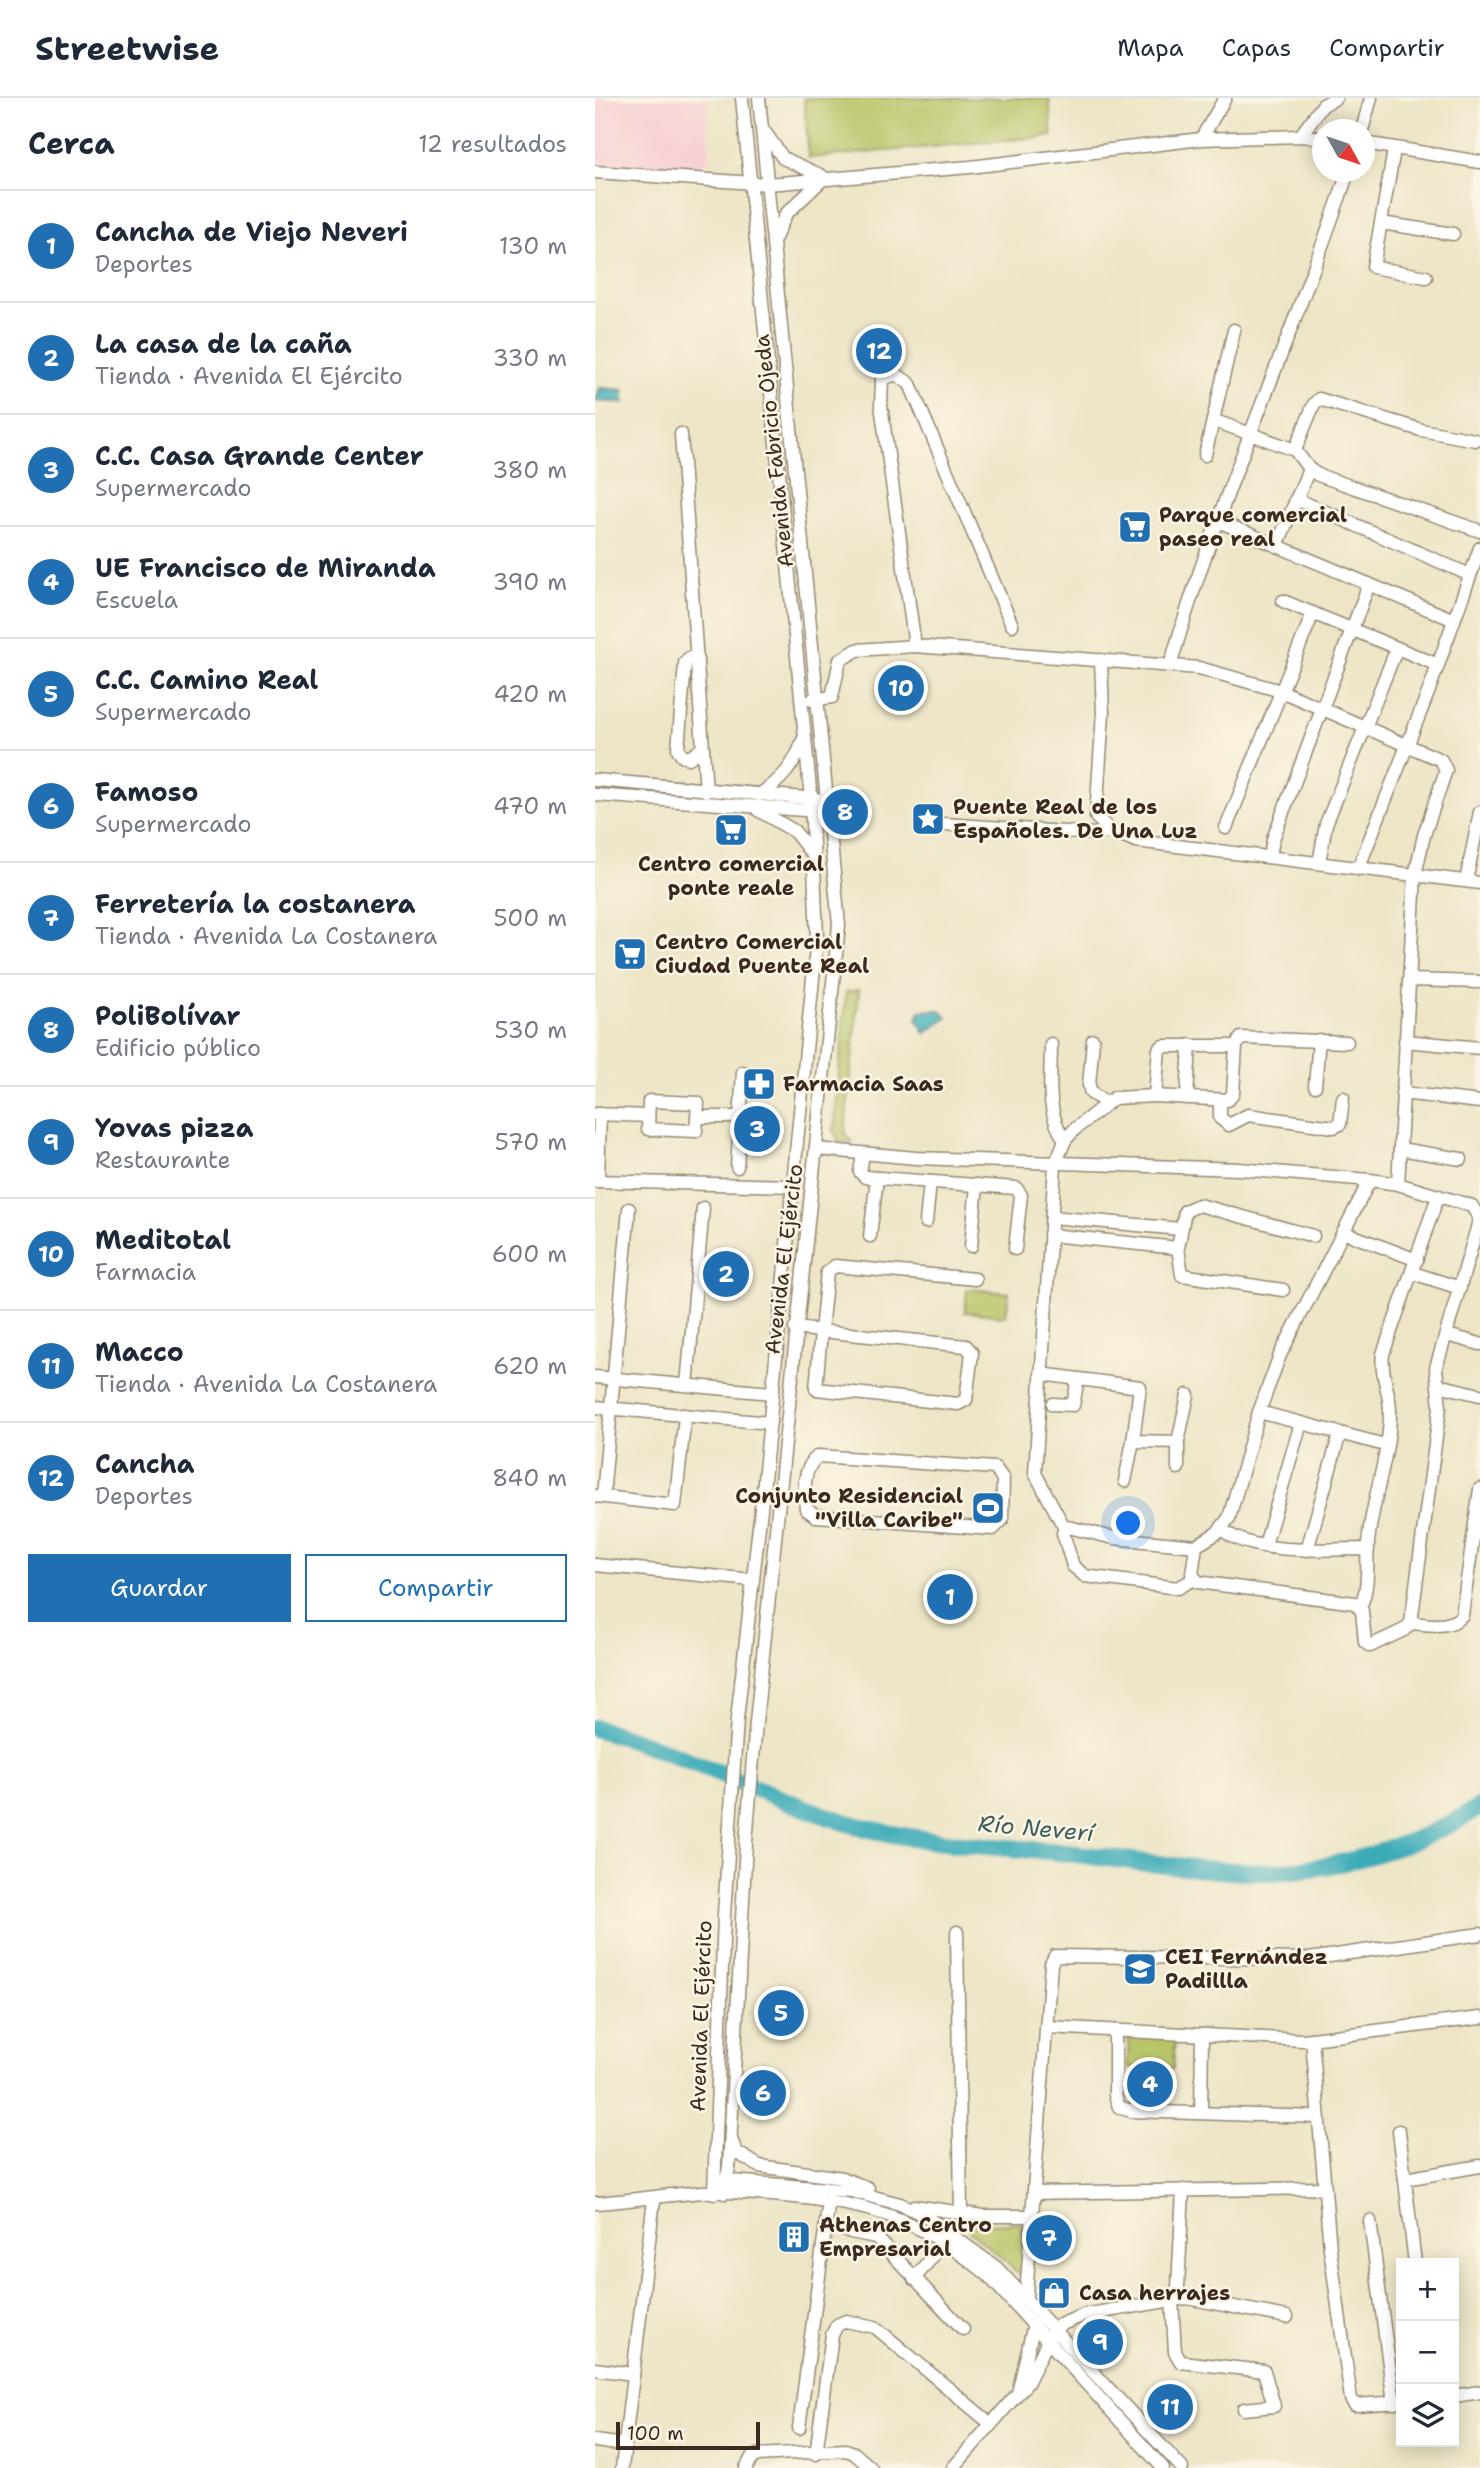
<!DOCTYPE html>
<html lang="es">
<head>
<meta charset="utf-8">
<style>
  :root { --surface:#fff; --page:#f6f6f7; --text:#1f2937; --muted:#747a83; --line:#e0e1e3; --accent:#1f6fb2 }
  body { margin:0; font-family:"Shantell Sans",sans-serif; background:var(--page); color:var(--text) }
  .controls { position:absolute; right:21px; bottom:21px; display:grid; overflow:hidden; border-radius:0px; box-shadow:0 4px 18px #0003 }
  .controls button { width:63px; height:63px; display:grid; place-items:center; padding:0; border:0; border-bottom:2px solid var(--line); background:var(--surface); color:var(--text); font:35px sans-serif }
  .compass { position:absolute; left:717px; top:21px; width:63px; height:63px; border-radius:50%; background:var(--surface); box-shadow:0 4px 18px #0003; rotate:130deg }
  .scale { position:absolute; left:21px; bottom:18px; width:144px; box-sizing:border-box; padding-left:7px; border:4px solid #3b2a1e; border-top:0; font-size:19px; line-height:24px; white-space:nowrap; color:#3b2a1e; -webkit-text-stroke:5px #fcf5e5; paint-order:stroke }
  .you { position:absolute; left:534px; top:1426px; width:24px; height:24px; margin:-18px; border:5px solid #fff; border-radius:50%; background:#1a73e8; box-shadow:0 0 0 10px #1a73e833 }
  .badge { display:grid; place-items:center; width:46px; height:46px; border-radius:50%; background:var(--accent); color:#fff; font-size:23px; font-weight:700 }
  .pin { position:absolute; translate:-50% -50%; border:4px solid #fff; box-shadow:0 2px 7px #0006 }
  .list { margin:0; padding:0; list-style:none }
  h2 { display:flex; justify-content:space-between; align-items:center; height:91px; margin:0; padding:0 28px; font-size:30px }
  h2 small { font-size:23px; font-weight:400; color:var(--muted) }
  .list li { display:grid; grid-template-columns:46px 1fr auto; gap:21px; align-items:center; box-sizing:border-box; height:112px; padding:0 28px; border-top:2px solid var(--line) }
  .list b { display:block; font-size:26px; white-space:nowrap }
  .list p { margin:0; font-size:23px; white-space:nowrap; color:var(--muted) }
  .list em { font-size:23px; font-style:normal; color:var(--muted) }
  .actions { display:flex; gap:14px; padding:21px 28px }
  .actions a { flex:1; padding:16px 0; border:2px solid var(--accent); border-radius:0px; text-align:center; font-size:24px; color:var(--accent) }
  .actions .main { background:var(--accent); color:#fff }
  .icon { flex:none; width:38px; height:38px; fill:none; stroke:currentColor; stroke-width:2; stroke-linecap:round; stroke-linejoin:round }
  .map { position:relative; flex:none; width:885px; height:2370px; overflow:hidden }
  header { display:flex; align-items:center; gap:42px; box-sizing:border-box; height:98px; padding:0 35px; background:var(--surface); border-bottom:2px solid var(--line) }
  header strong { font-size:33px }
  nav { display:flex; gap:38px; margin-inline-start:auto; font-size:24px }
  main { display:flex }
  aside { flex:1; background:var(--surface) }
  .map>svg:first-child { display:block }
  .built { fill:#f7cfd4 }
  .green { fill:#b6c264; stroke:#787641; stroke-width:2 }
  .water { fill:#3babb8; stroke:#3b6a6b; stroke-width:2 }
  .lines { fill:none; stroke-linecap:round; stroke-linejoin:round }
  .river { stroke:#3babb8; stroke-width:18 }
  .minor-casing { stroke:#948872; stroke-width:15 }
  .minor { stroke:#fff; stroke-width:12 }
  .labels { text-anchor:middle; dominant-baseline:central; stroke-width:5; stroke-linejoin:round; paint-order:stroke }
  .street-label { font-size:21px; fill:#3b2a1e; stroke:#fcf5e5 }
  .poi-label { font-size:21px; font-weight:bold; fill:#3b2a1e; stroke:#fcf5e5; text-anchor:start }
  .water-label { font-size:23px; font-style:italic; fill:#3b5e5c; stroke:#fcf5e5 }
</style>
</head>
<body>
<header>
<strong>Streetwise</strong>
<nav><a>Mapa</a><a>Capas</a><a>Compartir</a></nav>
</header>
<main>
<aside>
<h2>Cerca<small>12 resultados</small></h2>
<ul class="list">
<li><span class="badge">1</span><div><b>Cancha de Viejo Neveri</b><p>Deportes</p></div><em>130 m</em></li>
<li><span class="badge">2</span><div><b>La casa de la caña</b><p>Tienda · Avenida El Ejército</p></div><em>330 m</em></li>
<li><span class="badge">3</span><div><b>C.C. Casa Grande Center</b><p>Supermercado</p></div><em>380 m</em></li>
<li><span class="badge">4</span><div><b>UE Francisco de Miranda</b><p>Escuela</p></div><em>390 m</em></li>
<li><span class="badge">5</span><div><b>C.C. Camino Real</b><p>Supermercado</p></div><em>420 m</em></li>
<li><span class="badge">6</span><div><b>Famoso</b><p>Supermercado</p></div><em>470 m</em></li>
<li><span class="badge">7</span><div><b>Ferretería la costanera</b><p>Tienda · Avenida La Costanera</p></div><em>500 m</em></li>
<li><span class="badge">8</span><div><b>PoliBolívar</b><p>Edificio público</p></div><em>530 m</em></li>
<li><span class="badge">9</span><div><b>Yovas pizza</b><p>Restaurante</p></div><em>570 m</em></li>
<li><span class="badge">10</span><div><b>Meditotal</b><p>Farmacia</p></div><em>600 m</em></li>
<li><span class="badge">11</span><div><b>Macco</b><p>Tienda · Avenida La Costanera</p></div><em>620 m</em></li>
<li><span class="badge">12</span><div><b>Cancha</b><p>Deportes</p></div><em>840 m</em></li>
</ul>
<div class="actions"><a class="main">Guardar</a><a>Compartir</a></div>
</aside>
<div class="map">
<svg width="885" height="2370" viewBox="0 0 885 2370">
  <rect width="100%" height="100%" fill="#fcf5e5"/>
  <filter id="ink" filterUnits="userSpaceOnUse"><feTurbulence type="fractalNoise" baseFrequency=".0143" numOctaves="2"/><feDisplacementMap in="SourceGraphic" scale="14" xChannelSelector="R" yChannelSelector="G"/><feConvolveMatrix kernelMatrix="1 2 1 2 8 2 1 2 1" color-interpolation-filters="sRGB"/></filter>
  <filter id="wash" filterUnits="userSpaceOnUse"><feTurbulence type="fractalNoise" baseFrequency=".00686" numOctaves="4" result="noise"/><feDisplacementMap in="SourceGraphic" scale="28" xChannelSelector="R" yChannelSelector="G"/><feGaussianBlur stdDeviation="1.57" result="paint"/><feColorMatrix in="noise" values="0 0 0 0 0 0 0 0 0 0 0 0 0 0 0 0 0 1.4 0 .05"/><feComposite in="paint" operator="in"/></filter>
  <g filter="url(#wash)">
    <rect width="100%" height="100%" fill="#ede5c6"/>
    <!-- built -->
    <polygon class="built" points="0,0 111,0 115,59 105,70 0,65"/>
    <!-- green -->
    <g class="green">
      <polygon points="209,0 454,0 457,38 214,60"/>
      <polygon points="299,242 301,263 269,265 266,244"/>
      <polygon points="264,892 250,1036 258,1044 244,1044 239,1033 251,894"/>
      <polygon points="372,1191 414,1195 411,1218 370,1214"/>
      <polygon points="339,1488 372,1489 371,1511 338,1510"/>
      <polygon points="534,1937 580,1940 578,1971 532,1969"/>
      <polygon points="433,2125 429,2180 367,2126"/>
    </g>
    <!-- water -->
    <g class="water">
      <polygon points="5,290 29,292 29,305 1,303"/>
      <polygon points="345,912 352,920 330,935 322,921 325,913"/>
    </g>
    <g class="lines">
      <!-- river -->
      <path class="river" d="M0 1630C92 1655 174 1702 263 1728 329 1746 396 1748 463 1754 528 1761 594 1772 658 1774 736 1775 820 1749 885 1709"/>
    </g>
  </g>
  <g filter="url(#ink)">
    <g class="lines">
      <defs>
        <g id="minor">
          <polyline points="767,32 776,0"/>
          <polyline points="169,33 188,60 227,78"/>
          <polyline points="705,38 728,7 741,0"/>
          <polyline points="606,41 630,0"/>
          <polyline points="769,45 885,64"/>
          <polyline points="799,52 778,169 831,179"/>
          <polyline points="0,74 173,86 375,69 606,41 705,38 727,40"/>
          <polyline points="786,125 858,136"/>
          <polyline points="179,142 191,116 228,81"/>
          <polyline points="620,323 700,352 714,371 723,377 885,433"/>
          <polyline points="86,336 111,693"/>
          <polyline points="700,352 719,306 724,301 826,332 880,342"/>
          <polyline points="610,357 639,232"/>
          <polyline points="701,401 875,477"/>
          <polyline points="623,423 859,522"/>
          <polyline points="682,448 714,371"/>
          <polyline points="688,503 843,567"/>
          <polyline points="320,548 286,307 287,281 301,276 315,286 417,527"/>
          <polyline points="506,562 508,615 501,719 516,733 541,743 885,785"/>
          <polyline points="102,563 94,560 90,565 83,651 87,658 94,660 108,650"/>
          <path d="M576 565C624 398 698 239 753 74"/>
          <polyline points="217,602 237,599 245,562 262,552 320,548 604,570 686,593 846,662 851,672 829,737 820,777 803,1086"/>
          <polyline points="0,682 222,701"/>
          <polyline points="0,697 223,713"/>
          <path d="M164 697C186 683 200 667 208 642"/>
          <polyline points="163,712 199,733 218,757"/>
          <polyline points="349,726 500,736 516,733"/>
          <polyline points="631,730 718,515"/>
          <polyline points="675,758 678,741 774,486"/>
          <polyline points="724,765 731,726 802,550"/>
          <polyline points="763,771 833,595 885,450"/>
          <polyline points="871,783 885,714"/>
          <polyline points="814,882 885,884"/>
          <polyline points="498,942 494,987 496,995 512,1005"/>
          <polyline points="810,943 885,950"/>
          <path d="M456 946C456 979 450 1015 470 1042"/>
          <polyline points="720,988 724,942"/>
          <polyline points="807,995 885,1004"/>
          <polyline points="560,998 564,951 568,948 641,948"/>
          <polyline points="592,1000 595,947"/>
          <polygon points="54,1003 103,1005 101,1033 53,1031"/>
          <polyline points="625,1003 625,1020 634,1027 653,1017 739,1029 745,1026 748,1000"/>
          <polyline points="0,1016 53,1018"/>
          <polyline points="102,1019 145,1019"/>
          <polyline points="222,1051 321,1060 644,1071 775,1082 803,1086 877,1108 884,1120 882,1130 841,1270 845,1309 816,1525 809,1532 775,1548 770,1544 767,1513 760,1505 603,1484 597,1476 601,1448 622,1435 634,1420 664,1314 685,1257 775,1082"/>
          <polyline points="805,1051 866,1061"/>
          <polyline points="268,1056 265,1074 270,1079 421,1090 426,1097 420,1151"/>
          <polyline points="142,1069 148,974"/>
          <polyline points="0,1083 196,1088"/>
          <polyline points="3,1083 5,1016"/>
          <polyline points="457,1119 585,1131"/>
          <polyline points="331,1124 335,1084"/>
          <polyline points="748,1134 822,1162"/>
          <polyline points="455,1137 583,1150"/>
          <polyline points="275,1138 282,1080"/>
          <polyline points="376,1148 382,1087"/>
          <polyline points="818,1175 865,1190"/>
          <polyline points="688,1192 587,1177 583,1150 590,1113 604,1107 718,1138"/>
          <polyline points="200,1230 226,1233 232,1174 240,1168 380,1181"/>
          <polygon points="226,1233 371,1248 377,1255 371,1302 363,1306 221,1291"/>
          <polyline points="852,1237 885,1246"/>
          <polyline points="446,1276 545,1289 538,1343 583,1344"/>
          <polyline points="0,1279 177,1295"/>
          <polyline points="92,1287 108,1110"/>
          <polyline points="843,1287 885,1297"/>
          <polyline points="458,1306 478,1307 483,1281"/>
          <polyline points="0,1309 175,1325"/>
          <polyline points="664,1314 790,1347"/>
          <path d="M223 1358 400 1370 408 1381 407 1422 398 1431 221 1418 211 1411C209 1392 207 1371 223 1358Z"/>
          <polyline points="583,1370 583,1344 593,1297"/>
          <polyline points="530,1383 538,1343"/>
          <polyline points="0,1398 80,1407 90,1318"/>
          <polyline points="8,1398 34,1111"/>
          <polyline points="470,1431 440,1375 460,1067 470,1042 480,1031 519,1000 560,998 633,1002 638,996 641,948 646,940 752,944"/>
          <path d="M627 1431C656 1458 735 1451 773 1451"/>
          <polyline points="670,1447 706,1325"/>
          <polyline points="712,1452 745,1335"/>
          <polyline points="0,1467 158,1482"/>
          <polyline points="599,1481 583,1490 490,1478 478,1468 468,1435 473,1429 519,1440 601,1448"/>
          <path d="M765 1509C775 1488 771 1468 773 1446 776 1404 796 1353 795 1313 795 1293 785 1277 788 1256L843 1098"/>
          <path d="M816 1525C833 1526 855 1532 867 1517L885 1391"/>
          <polyline points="362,1834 366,2114"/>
          <polyline points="451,1929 708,1942 885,1920"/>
          <polyline points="520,1934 520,1997 524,2009 536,2013 723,2019"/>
          <polyline points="717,1941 735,2151 756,2301 760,2307 806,2304"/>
          <polyline points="606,2015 607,1937"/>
          <polyline points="804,2033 820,2165"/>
          <polyline points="136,2041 141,2054 164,2068 247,2080 273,2090"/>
          <polyline points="810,2081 885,2068"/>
          <polyline points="125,2082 256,2093 305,2106 329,2117 402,2170 587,2370"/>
          <polyline points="119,2095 129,1816 142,1621 168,1393 222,839 216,701 147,0"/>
          <polyline points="129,2095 134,2069 151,1745 161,1624 244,827 164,0"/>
          <polyline points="439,2095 729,2090"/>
          <path d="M0 2105C32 2103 64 2098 96 2095 122 2092 150 2095 176 2097 268 2104 319 2116 392 2176L568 2370"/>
          <polyline points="319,2108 388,2118 437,2118"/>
          <polyline points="775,2123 799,2305"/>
          <polyline points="251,2133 281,2139 368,2231"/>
          <polyline points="319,2181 350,2143"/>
          <polyline points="431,2198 456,1866 460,1858 714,1861 885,1836"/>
          <polyline points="0,2271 38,2276"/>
          <polyline points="423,2295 439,2226"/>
          <polyline points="859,2298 885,2294"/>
          <polyline points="649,2311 679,2308 669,2273 586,2264 580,2254 577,2202 592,2200 692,2219"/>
          <polyline points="204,2330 234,2102"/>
          <polyline points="0,2343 30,2347"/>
          <polyline points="221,2356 237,2237 242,2227 251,2223 280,2229 396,2326"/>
          <polyline points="27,2370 59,2101"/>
          <polyline points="151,2370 156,2361 163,2357 251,2352 259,2355 276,2370"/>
          <polyline points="358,2370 432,2285 460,2229 489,2217 577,2202 583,2189 588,2092"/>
        </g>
      </defs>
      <!-- minor casing -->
      <use href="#minor" class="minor-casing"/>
      <!-- minor -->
      <use href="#minor" class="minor"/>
    </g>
  </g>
  <!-- icons -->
  <defs>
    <symbol id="supermarket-square" viewBox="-11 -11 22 22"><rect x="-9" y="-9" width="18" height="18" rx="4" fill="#1f6fb2" stroke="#fcf5e5"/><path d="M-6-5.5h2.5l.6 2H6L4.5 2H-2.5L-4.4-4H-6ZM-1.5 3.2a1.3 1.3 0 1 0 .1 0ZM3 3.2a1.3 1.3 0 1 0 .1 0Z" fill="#fff"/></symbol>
    <symbol id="sight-square" viewBox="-11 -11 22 22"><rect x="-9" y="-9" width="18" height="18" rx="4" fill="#1f6fb2" stroke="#fcf5e5"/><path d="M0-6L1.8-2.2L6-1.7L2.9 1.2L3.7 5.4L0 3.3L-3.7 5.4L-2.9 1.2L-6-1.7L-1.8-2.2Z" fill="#fff"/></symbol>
    <symbol id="pharmacy-square" viewBox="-11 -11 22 22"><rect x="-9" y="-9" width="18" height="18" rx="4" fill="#1f6fb2" stroke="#fcf5e5"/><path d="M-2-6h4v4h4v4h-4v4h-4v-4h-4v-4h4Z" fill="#fff"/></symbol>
    <symbol id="stadium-square" viewBox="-11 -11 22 22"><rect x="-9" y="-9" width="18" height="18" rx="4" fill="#1f6fb2" stroke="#fcf5e5"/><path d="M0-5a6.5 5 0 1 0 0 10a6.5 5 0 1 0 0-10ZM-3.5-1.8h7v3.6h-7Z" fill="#fff"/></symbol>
    <symbol id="school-square" viewBox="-11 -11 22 22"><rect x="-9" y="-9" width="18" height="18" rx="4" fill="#1f6fb2" stroke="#fcf5e5"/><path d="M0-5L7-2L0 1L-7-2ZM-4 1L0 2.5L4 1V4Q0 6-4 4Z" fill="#fff"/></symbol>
    <symbol id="building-square" viewBox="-11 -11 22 22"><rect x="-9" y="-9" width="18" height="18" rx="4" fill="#1f6fb2" stroke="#fcf5e5"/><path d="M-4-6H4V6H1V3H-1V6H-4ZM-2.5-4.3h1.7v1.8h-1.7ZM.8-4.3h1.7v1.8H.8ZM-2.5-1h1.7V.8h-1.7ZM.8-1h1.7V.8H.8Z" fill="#fff"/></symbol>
    <symbol id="shop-square" viewBox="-11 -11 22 22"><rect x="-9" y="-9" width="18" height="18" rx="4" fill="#1f6fb2" stroke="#fcf5e5"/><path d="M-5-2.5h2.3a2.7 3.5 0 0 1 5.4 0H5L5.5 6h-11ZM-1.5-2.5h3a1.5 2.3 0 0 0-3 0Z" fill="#fff"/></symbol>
  </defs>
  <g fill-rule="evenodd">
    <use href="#supermarket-square" x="521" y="410" width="38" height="38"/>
    <use href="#sight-square" x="314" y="702" width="38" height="38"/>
    <use href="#supermarket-square" x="117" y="713" width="38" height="38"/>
    <use href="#supermarket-square" x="16" y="837" width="38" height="38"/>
    <use href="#pharmacy-square" x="145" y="967" width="38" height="38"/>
    <use href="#stadium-square" x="374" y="1391" width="38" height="38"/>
    <use href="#school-square" x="526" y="1852" width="38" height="38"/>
    <use href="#building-square" x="180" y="2120" width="38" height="38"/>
    <use href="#shop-square" x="440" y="2176" width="38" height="38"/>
  </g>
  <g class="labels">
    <!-- street labels -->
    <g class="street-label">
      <text transform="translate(179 353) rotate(-96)">Avenida Fabricio Ojeda</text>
      <text transform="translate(189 1161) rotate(-83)">Avenida El Ejército</text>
      <text transform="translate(106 1918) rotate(-88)">Avenida El Ejército</text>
    </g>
    <!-- poi labels -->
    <g class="poi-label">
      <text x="564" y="417">Parque comercial<tspan x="564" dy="24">paseo real</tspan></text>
      <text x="358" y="709">Puente Real de los<tspan x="358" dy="24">Españoles. De Una Luz</tspan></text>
      <text x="136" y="766" text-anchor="middle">Centro comercial<tspan x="136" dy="24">ponte reale</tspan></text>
      <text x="60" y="844">Centro Comercial<tspan x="60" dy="24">Ciudad Puente Real</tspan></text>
      <text x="188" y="986">Farmacia Saas</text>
      <text x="368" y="1398" text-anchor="end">Conjunto Residencial<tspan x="368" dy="24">"Villa Caribe"</tspan></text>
      <text x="570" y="1859">CEI Fernández<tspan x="570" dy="24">Padillla</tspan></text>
      <text x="224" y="2127">Athenas Centro<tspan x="224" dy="24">Empresarial</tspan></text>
      <text x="484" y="2195">Casa herrajes</text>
    </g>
    <!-- water labels -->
    <g class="water-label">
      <text transform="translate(441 1730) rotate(5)">Río Neverí</text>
    </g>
  </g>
</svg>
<div class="controls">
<button>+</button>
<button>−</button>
<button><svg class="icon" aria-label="layers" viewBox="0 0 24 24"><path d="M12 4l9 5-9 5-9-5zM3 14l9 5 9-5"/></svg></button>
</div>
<svg class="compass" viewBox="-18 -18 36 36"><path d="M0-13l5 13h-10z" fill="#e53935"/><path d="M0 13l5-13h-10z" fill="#747a83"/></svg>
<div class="scale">100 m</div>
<div class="you"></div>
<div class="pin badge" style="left:355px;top:1499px">1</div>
<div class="pin badge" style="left:131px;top:1176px">2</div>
<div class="pin badge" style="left:162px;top:1031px">3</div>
<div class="pin badge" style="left:555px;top:1986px">4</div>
<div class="pin badge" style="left:186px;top:1915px">5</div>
<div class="pin badge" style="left:168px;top:1995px">6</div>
<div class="pin badge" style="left:454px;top:2140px">7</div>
<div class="pin badge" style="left:250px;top:714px">8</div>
<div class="pin badge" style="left:505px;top:2244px">9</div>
<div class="pin badge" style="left:306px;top:590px">10</div>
<div class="pin badge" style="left:575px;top:2309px">11</div>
<div class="pin badge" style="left:284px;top:253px">12</div>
</div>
</main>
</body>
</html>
